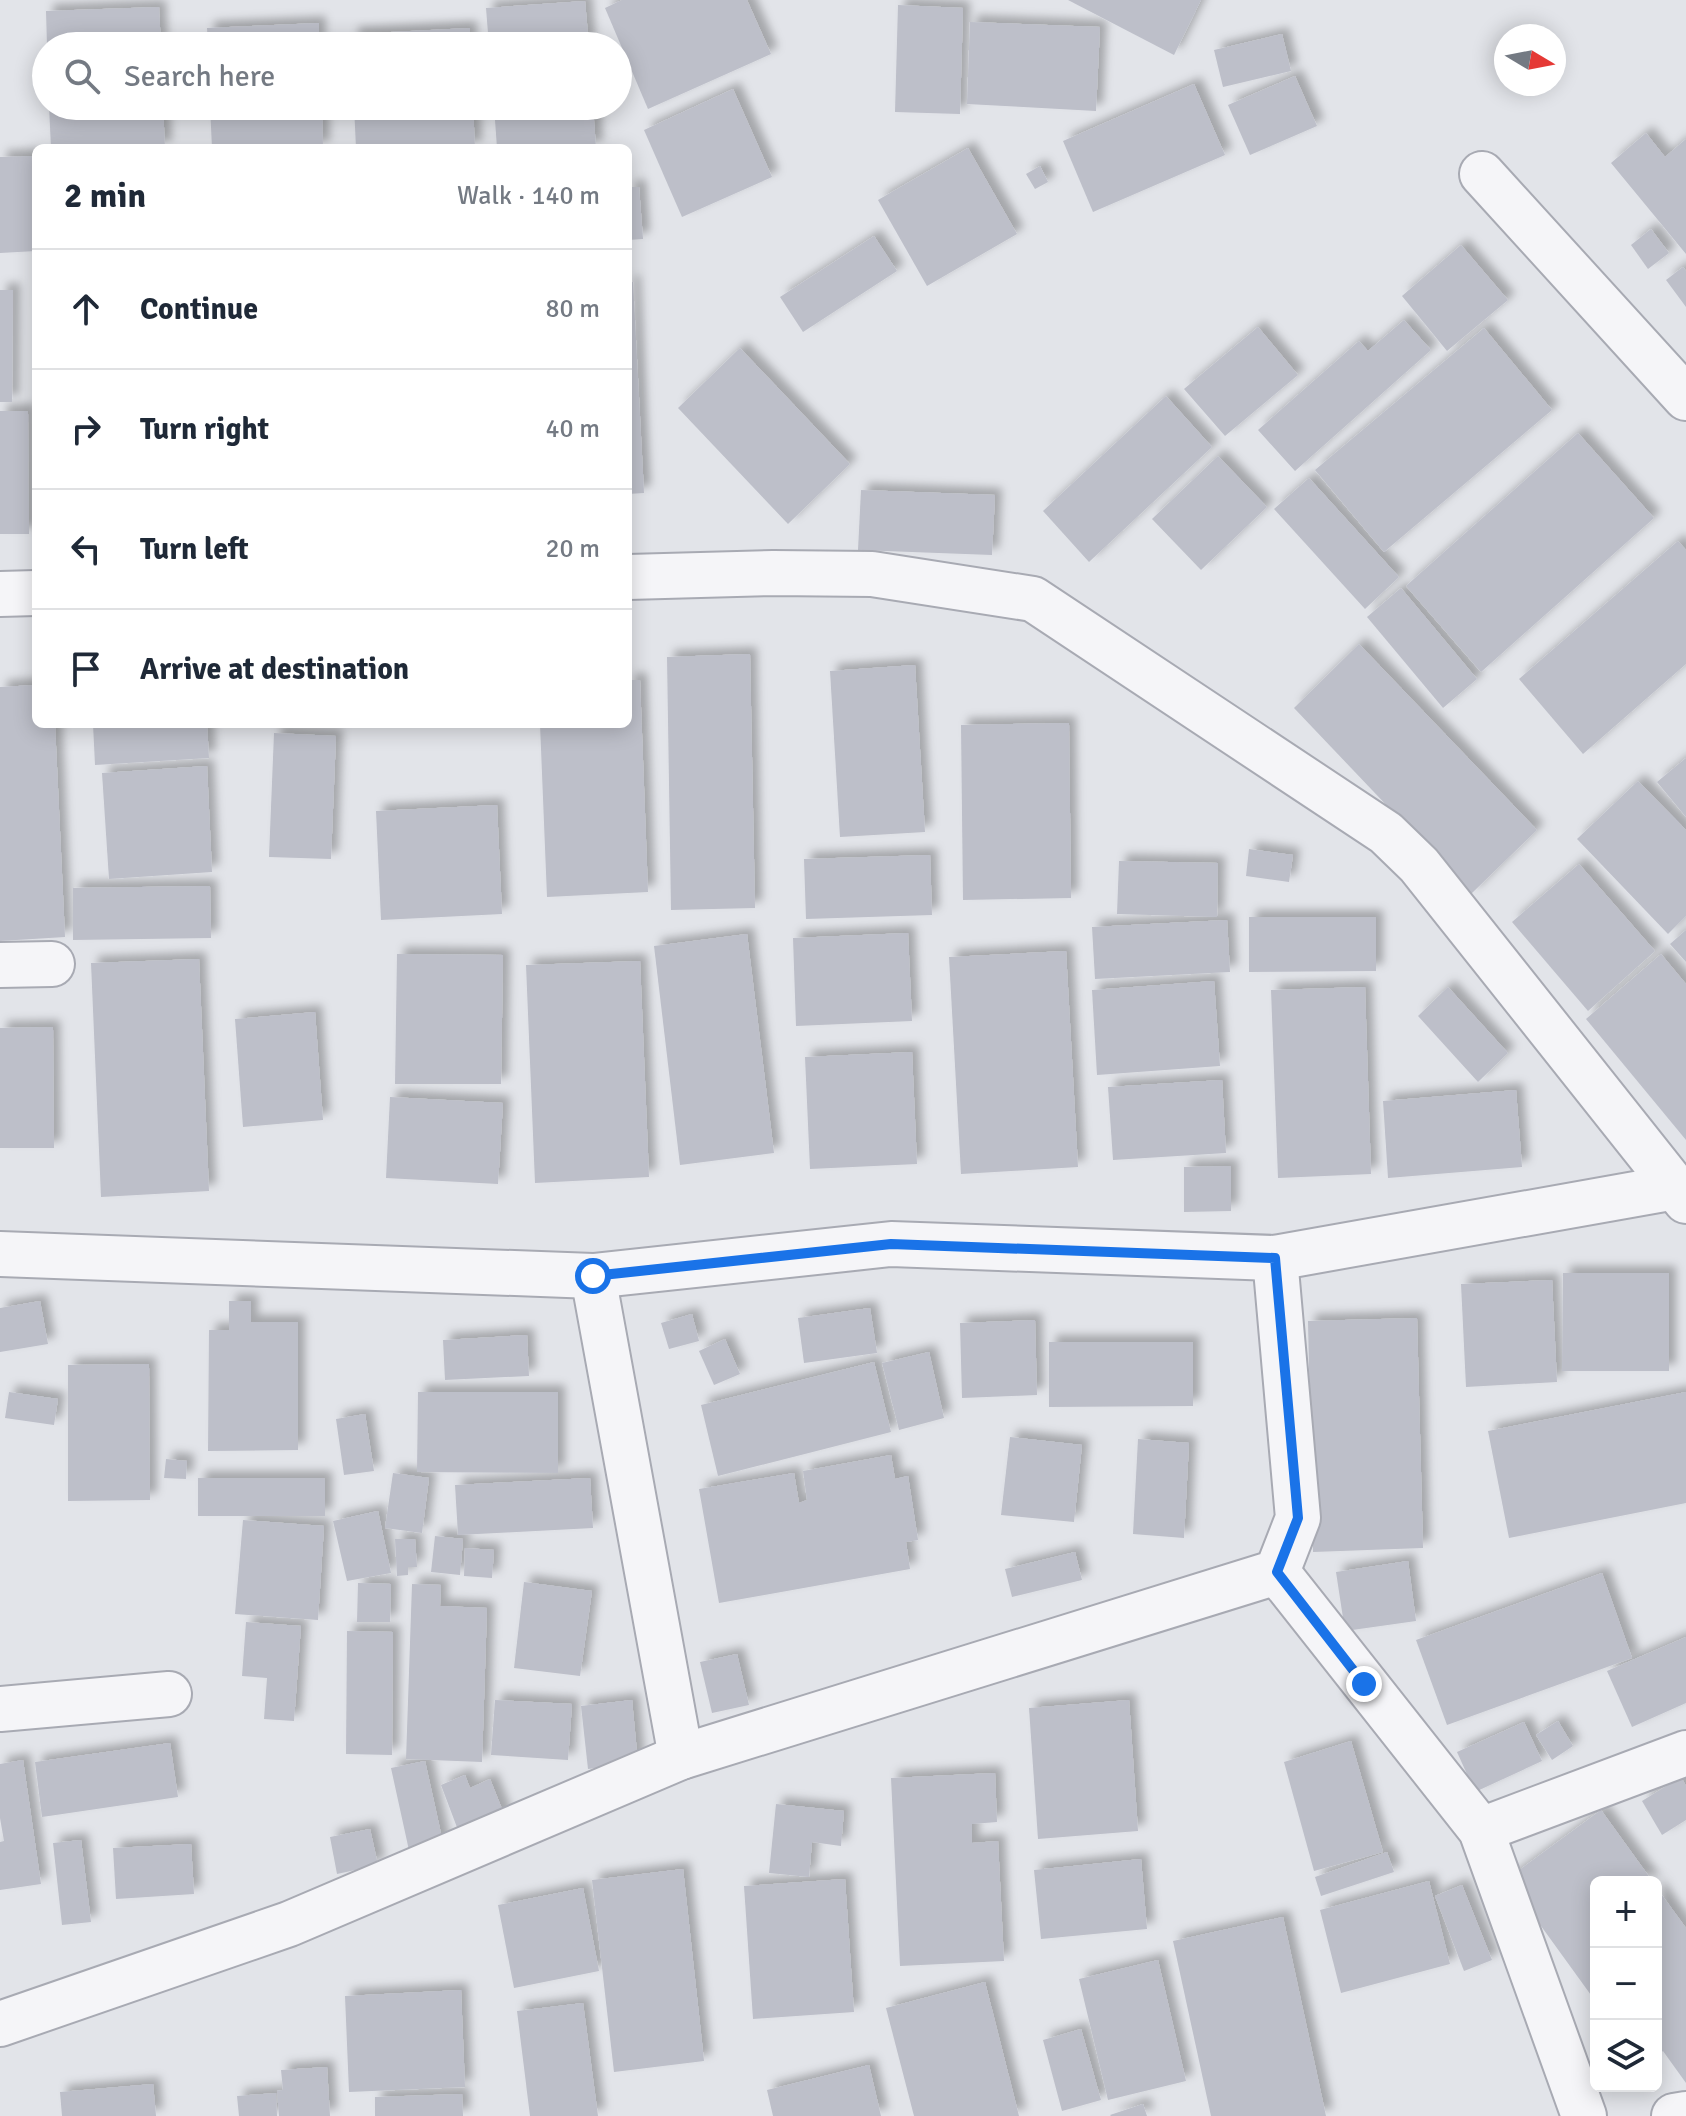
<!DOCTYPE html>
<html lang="en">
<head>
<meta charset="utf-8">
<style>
  :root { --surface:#fff; --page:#f2f2f3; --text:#1f2937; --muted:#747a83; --line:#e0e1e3 }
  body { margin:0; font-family:Signika,sans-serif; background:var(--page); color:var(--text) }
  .controls { position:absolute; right:24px; bottom:24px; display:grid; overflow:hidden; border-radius:12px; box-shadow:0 4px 20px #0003 }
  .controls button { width:72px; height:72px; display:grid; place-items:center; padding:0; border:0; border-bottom:2px solid var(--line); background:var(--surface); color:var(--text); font:40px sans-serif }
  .compass { position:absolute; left:1494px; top:24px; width:72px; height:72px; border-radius:50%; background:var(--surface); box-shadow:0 4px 20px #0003; rotate:100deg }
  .stop { position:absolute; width:24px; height:24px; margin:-18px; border:6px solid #1a73e8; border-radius:50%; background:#fff }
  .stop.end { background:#1a73e8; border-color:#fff; box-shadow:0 2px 8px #0008 }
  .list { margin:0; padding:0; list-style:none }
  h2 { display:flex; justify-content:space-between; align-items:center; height:104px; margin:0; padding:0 32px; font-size:34px }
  h2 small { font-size:26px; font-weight:400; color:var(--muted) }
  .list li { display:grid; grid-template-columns:52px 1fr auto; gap:24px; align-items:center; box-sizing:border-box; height:120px; padding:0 32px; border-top:2px solid var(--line) }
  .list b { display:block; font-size:30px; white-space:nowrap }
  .list em { font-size:26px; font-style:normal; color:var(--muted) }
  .icon { flex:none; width:44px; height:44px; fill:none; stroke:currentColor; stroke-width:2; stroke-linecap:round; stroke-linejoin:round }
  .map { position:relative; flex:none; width:1686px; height:2116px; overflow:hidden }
  .search { position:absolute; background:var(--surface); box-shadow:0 4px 20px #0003; left:32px; top:32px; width:600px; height:88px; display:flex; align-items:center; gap:20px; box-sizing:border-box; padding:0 28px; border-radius:44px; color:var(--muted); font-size:30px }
  .panel { position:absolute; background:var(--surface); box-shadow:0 4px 20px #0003; left:32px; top:144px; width:600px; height:584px; border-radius:12px }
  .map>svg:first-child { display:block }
  .building { fill:#bdbfc9; filter:url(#shadow) }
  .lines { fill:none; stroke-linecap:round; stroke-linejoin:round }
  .minor-casing { stroke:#a8aab3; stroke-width:48 }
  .minor { stroke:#f5f5f8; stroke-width:44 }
  .route { stroke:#1a73e8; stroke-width:10 }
</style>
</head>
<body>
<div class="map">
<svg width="1686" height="2116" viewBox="0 0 1686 2116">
  <defs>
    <filter id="shadow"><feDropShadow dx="7" dy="-7" stdDeviation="4" flood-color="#0004"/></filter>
  </defs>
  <rect width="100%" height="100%" fill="#e2e4e9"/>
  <!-- building -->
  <g class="building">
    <polygon points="622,0 747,0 771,54 648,109 605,8"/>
    <polygon points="1068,0 1201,0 1174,55"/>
    <polygon points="585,1 589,46 489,46 486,8"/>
    <polygon points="898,5 963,8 960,114 895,112"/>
    <polygon points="159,7 161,46 47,46 46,11"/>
    <polygon points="970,22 1100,27 1096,111 967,104"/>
    <polygon points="319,23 319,46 208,46 207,28"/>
    <polygon points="470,28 470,46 352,46 351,34"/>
    <polygon points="1282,34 1291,71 1223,87 1214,50"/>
    <polygon points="1295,76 1317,126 1250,155 1228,105"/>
    <polygon points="1194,84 1225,155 1093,212 1063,141"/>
    <polygon points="733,89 772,177 682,217 644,130"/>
    <polygon points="49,106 163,106 165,148 51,148"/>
    <polygon points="210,106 322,106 323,148 212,148"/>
    <polygon points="354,106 473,106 475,148 356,148"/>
    <polygon points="494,106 593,106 596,148 497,148"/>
    <polygon points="1646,133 1665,157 1686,139 1686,254 1611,163"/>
    <polygon points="968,148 1017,234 927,286 878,200"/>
    <polygon points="34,156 36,251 0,253 0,157"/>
    <polygon points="1040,166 1048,182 1035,189 1026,174"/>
    <polygon points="628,187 639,187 643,239 628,240"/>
    <polygon points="1651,229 1669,253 1648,269 1631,245"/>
    <polygon points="874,236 897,271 803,332 780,297"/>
    <polygon points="1461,245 1508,300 1447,351 1402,296"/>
    <polygon points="1683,267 1686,271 1686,307 1666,280"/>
    <polygon points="633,282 644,493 628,494 628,283"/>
    <polygon points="0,290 13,290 12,402 0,402"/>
    <polygon points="1404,320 1431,350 1295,471 1258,430 1359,341 1368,351"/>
    <polygon points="1258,327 1298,375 1225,436 1184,389"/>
    <polygon points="1484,328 1552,410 1384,552 1315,470"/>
    <polygon points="740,348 850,464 788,524 678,408"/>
    <polygon points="1166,396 1212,447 1089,562 1043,511"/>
    <polygon points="0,411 28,411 29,534 0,534"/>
    <polygon points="1578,433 1654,518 1481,672 1406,586"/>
    <polygon points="1218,456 1267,507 1201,570 1152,519"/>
    <polygon points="1309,478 1399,577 1365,609 1274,509"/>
    <polygon points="861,490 995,495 992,555 858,550"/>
    <polygon points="1678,541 1686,550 1686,664 1583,754 1519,679"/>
    <polygon points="1401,588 1477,679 1443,708 1367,617"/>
    <polygon points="1359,644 1537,830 1471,894 1294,708"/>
    <polygon points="750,654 755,908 671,910 667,657"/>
    <polygon points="915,665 925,832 840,837 830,671"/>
    <polygon points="628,680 640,680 648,892 547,897 540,724 628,724"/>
    <polygon points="36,685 36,724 55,724 65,937 0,941 0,687"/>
    <polygon points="1069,723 1071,898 963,900 961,725"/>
    <polygon points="93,724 207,724 209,758 95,765"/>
    <polygon points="274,733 336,736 331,859 269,857"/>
    <polygon points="1686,758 1686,817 1657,782"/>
    <polygon points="207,766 212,872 109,879 102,773"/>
    <polygon points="1638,781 1686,830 1686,916 1668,934 1577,839"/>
    <polygon points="497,805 502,914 381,920 376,811"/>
    <polygon points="1249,849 1293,855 1289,882 1246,876"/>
    <polygon points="930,855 932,915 806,919 804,859"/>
    <polygon points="1119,861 1218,863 1217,917 1117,914"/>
    <polygon points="1579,864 1655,951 1588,1011 1512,922"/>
    <polygon points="210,886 211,938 73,940 73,888"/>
    <polygon points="1249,917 1376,917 1376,971 1249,972"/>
    <polygon points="1227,920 1230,972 1095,979 1092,927"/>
    <polygon points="1686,930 1686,962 1670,944"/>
    <polygon points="908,933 912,1021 796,1026 793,938"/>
    <polygon points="747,934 774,1153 680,1165 654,946"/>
    <polygon points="1066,951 1078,1167 961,1174 949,957"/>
    <polygon points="397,954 503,955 501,1084 395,1084"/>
    <polygon points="1661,954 1686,984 1686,1140 1586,1019"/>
    <polygon points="199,959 209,1191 101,1197 91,963"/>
    <polygon points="640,961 649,1177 535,1183 526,965"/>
    <polygon points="1214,981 1220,1066 1097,1075 1092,990"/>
    <polygon points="1365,987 1371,1174 1278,1178 1271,990"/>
    <polygon points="1448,987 1508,1053 1478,1082 1418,1016"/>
    <polygon points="315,1012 323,1120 243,1127 235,1019"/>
    <polygon points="53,1027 54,1148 0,1148 0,1028"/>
    <polygon points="912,1052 917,1164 810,1169 805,1057"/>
    <polygon points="1222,1080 1226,1153 1113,1160 1108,1087"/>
    <polygon points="1516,1090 1522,1167 1388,1178 1383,1101"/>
    <polygon points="390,1097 503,1103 498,1184 386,1178"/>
    <polygon points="1231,1166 1231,1211 1184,1212 1184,1167"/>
    <polygon points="1563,1273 1669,1273 1669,1371 1562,1371"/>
    <polygon points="1552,1280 1557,1382 1466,1387 1461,1284"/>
    <polygon points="40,1301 48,1344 0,1352 0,1308"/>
    <polygon points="229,1301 251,1301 251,1322 298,1322 298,1450 208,1451 209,1330 229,1330"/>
    <polygon points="870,1308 877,1353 804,1363 798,1318"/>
    <polygon points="692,1314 699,1341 669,1349 661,1323"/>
    <polygon points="1417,1318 1423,1548 1313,1552 1308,1321"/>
    <polygon points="1035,1320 1037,1395 962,1398 960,1323"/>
    <polygon points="527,1335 529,1376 445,1380 443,1340"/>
    <polygon points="725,1339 740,1374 714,1385 699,1351"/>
    <polygon points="1049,1342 1193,1342 1193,1406 1049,1407"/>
    <polygon points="929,1352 944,1418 899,1430 882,1363"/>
    <polygon points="874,1362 891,1432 718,1476 701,1405"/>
    <polygon points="149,1364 150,1500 68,1501 68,1365"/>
    <polygon points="9,1392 58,1399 54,1425 5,1418"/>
    <polygon points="418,1392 558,1392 558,1473 417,1472"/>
    <polygon points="1686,1392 1686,1503 1509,1538 1488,1431"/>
    <polygon points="365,1414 374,1471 344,1475 336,1419"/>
    <polygon points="1010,1437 1082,1445 1074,1522 1001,1515"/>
    <polygon points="1138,1439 1189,1443 1184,1538 1133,1534"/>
    <polygon points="891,1455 895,1479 908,1476 918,1540 906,1542 910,1569 719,1603 699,1489 794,1473 799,1503 807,1500 803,1471"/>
    <polygon points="166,1459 187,1461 186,1479 164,1478"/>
    <polygon points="393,1473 429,1478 422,1533 385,1528"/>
    <rect x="198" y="1478" width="127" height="38"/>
    <polygon points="590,1478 593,1528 458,1535 455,1485"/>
    <polygon points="378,1511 391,1573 347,1581 333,1521"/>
    <polygon points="243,1520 324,1526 318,1620 235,1614"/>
    <polygon points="435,1536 463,1539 460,1575 431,1572"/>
    <polygon points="395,1539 415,1539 417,1567 408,1567 408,1575 397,1576"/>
    <polygon points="465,1548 494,1550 492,1578 464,1576"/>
    <polygon points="1075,1552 1082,1580 1012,1597 1005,1569"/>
    <polygon points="1408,1561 1416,1621 1345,1631 1336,1572"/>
    <polygon points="1602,1573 1632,1658 1447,1725 1416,1640"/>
    <polygon points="524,1582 592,1591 580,1676 514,1668"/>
    <polygon points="358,1583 391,1584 390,1622 357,1622"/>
    <polygon points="412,1584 441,1585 440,1606 487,1608 482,1762 406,1759"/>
    <polygon points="246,1622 301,1626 294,1721 264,1719 267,1678 242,1676"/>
    <polygon points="347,1631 393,1632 392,1755 346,1754"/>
    <polygon points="1686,1637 1686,1703 1632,1727 1607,1671"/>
    <polygon points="737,1654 749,1705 712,1713 700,1662"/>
    <polygon points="495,1700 572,1704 568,1760 491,1755"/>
    <polygon points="632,1700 638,1763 588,1769 581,1706"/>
    <polygon points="1129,1700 1138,1831 1038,1839 1029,1708"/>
    <polygon points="1558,1721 1573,1746 1552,1760 1536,1735"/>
    <polygon points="1524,1722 1542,1761 1475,1792 1457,1752"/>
    <polygon points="1351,1741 1383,1852 1314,1871 1284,1762"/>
    <polygon points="170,1743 178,1797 42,1817 35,1762"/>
    <polygon points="23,1760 41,1884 0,1890 0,1842 4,1841 0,1818 0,1764"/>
    <polygon points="425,1761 444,1847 410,1855 391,1768"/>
    <polygon points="995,1773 997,1822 972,1824 972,1843 998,1841 1004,1961 900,1966 891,1778"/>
    <polygon points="465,1775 470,1788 490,1779 506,1819 461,1838 441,1785"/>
    <polygon points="1681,1777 1686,1786 1686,1820 1662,1835 1642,1801"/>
    <polygon points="776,1804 844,1811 841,1846 812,1842 809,1877 769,1873"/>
    <polygon points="1601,1810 1653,1882 1596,1882 1596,2002 1507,1879"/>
    <polygon points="370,1829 378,1865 337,1874 330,1837"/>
    <polygon points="81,1840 91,1922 62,1925 53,1843"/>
    <polygon points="191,1844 194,1894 116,1899 113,1848"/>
    <polygon points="1387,1852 1394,1872 1321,1896 1315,1877"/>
    <polygon points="1141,1859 1147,1929 1041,1939 1034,1870"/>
    <polygon points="683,1869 704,2061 614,2072 592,1880"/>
    <polygon points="845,1879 854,2012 753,2019 744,1886"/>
    <polygon points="1429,1881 1450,1964 1341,1993 1320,1910"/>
    <polygon points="1462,1885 1492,1960 1464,1971 1435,1896"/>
    <polygon points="1656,1887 1686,1928 1686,2083 1663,2051 1656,2057"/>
    <polygon points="583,1888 599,1971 514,1988 498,1905"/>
    <polygon points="1283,1917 1326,2116 1211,2116 1173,1941"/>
    <polygon points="1158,1960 1186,2081 1108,2100 1079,1979"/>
    <polygon points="985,1982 1019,2116 914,2116 886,2008"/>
    <polygon points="461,1990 465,2087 349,2092 345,1996"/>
    <polygon points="583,2003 598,2116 530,2116 517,2011"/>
    <polygon points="1081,2029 1101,2100 1062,2111 1043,2040"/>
    <polygon points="869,2065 881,2116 773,2116 767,2090"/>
    <polygon points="327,2067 330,2116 279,2116 277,2091 283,2090 281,2070"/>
    <polygon points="153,2084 156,2116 62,2116 60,2092"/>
    <polygon points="276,2093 277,2116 239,2116 237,2096"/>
    <polygon points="462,2094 463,2116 375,2116 375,2097"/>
    <polygon points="1143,2104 1147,2116 1111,2116 1110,2115"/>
  </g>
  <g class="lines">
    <defs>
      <g id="minor">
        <polyline points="1482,174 1686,398"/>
        <polyline points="628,577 773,573 872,574 1033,599 1386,833 1419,865 1686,1201"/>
        <polyline points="0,594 36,593"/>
        <polyline points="0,965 52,964"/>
        <polyline points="0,1254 593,1276 891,1244 1275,1258 1675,1187"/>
        <polyline points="593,1276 681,1757"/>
        <polyline points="1277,1572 1481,1830 1584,2116"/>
        <polyline points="0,1709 169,1694"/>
        <polyline points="1481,1830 1686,1753"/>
        <polyline points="0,2024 289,1924 681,1757 1277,1572 1298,1518 1275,1258"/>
        <polyline points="1674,2116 1686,2114"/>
      </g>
    </defs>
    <!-- minor casing -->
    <use href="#minor" class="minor-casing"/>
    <!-- minor -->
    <use href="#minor" class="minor"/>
  </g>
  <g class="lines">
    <!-- route -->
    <polyline class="route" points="593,1276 891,1244 1275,1258 1298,1518 1277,1572 1364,1684"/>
  </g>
</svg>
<div class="controls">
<button>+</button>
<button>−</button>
<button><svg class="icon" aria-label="layers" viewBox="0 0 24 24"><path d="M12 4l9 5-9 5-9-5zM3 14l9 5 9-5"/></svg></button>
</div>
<svg class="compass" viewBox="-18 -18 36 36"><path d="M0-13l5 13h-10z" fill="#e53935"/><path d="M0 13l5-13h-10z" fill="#747a83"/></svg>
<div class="stop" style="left:593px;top:1276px"></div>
<div class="stop end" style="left:1364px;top:1684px"></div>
<div class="search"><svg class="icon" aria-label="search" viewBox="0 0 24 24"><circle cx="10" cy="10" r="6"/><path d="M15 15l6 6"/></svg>Search here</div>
<section class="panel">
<h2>2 min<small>Walk · 140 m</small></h2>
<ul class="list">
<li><svg class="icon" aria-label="ahead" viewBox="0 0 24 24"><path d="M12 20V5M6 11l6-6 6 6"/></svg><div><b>Continue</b></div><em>80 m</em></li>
<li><svg class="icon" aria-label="right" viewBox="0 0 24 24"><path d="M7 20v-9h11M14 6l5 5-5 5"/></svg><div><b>Turn right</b></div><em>40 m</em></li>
<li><svg class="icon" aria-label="left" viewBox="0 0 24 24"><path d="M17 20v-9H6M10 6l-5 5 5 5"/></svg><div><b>Turn left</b></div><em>20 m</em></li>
<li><svg class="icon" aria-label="arrive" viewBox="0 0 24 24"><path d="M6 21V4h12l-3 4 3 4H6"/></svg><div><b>Arrive at destination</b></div></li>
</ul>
</section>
</div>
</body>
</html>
